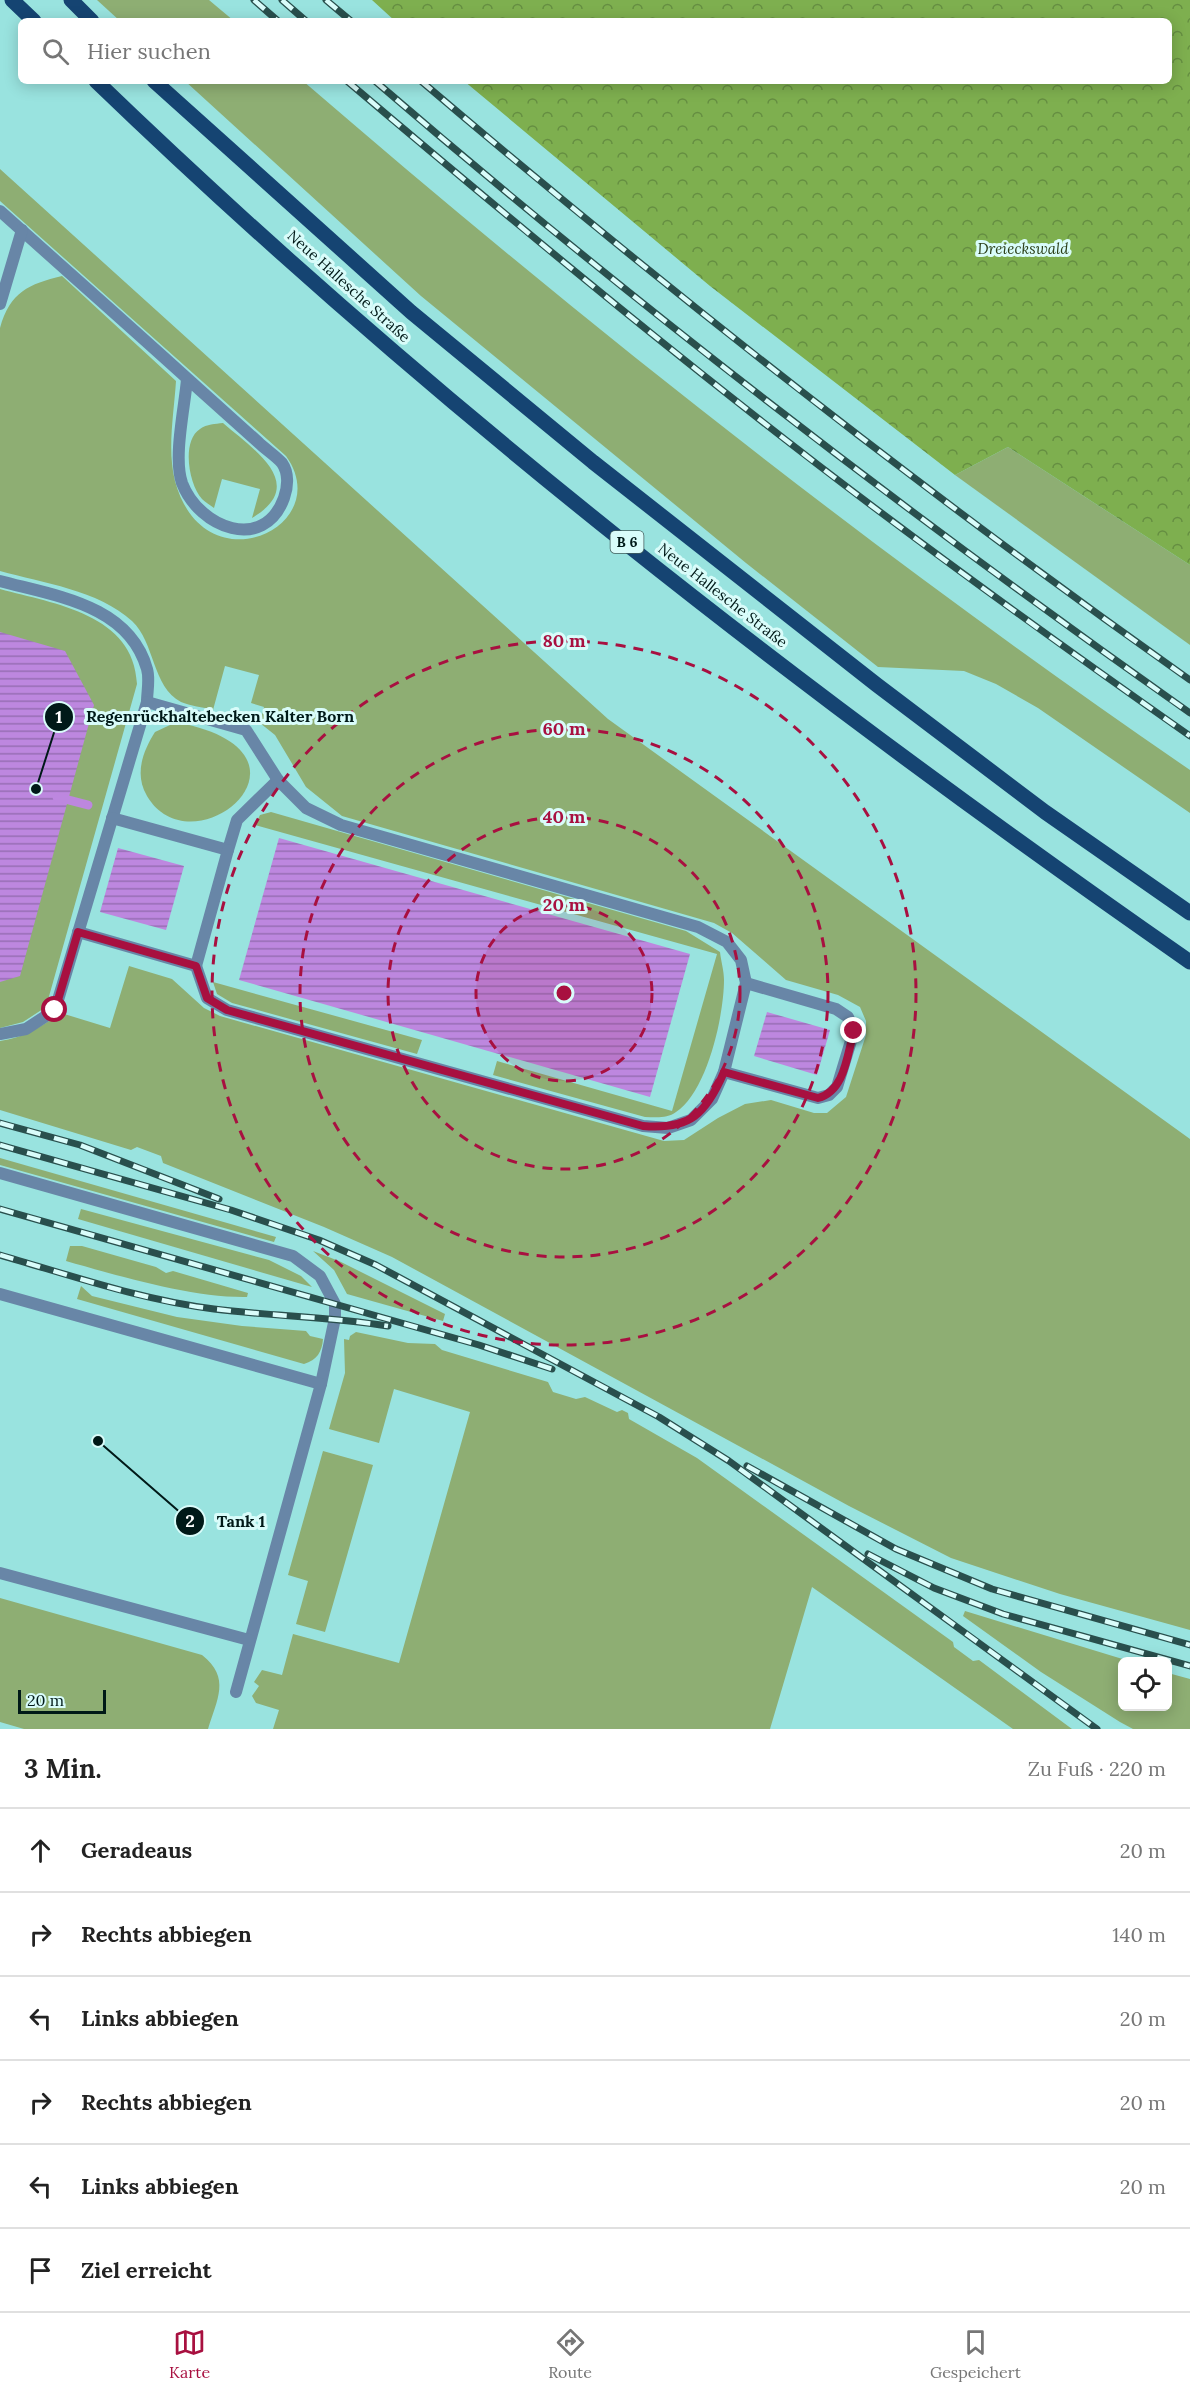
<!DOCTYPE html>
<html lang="de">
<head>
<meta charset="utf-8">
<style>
  :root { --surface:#fff; --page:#f6f6f6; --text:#222; --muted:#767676; --line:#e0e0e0; --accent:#a81040 }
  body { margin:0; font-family:Lora,serif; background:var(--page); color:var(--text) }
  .controls { position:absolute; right:18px; bottom:18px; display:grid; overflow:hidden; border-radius:9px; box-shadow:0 3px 15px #0003 }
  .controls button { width:54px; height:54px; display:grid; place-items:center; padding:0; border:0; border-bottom:2px solid var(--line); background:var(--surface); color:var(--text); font:30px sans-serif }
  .scale { position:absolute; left:18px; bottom:15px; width:88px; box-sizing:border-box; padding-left:6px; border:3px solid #001918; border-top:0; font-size:16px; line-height:21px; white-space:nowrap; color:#001918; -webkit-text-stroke:4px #d9fcfa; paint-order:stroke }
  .stop { position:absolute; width:18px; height:18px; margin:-14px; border:4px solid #a81040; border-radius:50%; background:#fff }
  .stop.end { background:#a81040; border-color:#fff; box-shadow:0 2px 6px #0008 }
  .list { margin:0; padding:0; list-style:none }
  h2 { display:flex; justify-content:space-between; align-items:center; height:78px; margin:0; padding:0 24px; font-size:26px }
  h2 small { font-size:20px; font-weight:400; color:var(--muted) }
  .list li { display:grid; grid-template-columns:39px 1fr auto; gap:18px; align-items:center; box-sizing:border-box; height:84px; padding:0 24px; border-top:2px solid var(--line) }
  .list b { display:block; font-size:22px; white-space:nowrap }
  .list em { font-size:20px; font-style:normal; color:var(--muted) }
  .icon { flex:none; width:33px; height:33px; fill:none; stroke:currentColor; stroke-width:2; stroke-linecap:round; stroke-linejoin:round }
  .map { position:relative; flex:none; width:1190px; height:1729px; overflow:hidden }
  .search { position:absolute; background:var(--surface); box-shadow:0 3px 15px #0003; left:18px; right:18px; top:18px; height:66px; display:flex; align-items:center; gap:15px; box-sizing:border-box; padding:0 21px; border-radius:9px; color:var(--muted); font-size:22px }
  .sheet { height:582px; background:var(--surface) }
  nav { display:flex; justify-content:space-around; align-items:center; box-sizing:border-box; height:84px; border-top:2px solid var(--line); background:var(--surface); font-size:16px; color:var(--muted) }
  nav a { display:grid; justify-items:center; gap:3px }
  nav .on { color:var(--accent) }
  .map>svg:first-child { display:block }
  .green { fill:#8eae73 }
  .forest { fill:url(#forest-crowns) }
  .water { fill:url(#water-rules) }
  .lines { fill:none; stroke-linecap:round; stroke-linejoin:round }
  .stream { stroke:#bd87df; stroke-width:9 }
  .lane { stroke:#6886a7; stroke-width:12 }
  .primary { stroke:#154472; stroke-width:15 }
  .rail-casing { stroke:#294f4d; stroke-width:7 }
  .rail { stroke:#d9fcfa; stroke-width:4.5; stroke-dasharray:14; stroke-linecap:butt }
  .route { stroke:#a81040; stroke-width:8 }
  .ring { fill:none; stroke:#a81040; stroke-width:3; stroke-dasharray:10 8 }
  .labels { text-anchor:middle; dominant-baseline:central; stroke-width:6; stroke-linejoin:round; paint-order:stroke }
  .shield { fill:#d9fcfa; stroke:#415d5c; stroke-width:1.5 }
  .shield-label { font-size:14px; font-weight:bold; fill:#001918 }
  .park-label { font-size:15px; font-style:italic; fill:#2a3e17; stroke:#d9fcfa }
  .street-label { font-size:15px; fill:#001918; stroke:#d9fcfa }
  .centre { fill:#a81040; stroke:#d9fcfa; stroke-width:3 }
  .ring-label { font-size:18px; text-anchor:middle; font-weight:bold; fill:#a81040; stroke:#d9fcfa; stroke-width:6; stroke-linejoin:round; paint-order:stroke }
  .leader { fill:none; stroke:#001918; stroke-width:2 }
  .callout-dot { fill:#001918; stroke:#d9fcfa; stroke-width:2 }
  .mark-label { font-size:18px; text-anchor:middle; font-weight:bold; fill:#fff }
  .callout-label { font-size:16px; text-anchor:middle; font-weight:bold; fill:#001918; stroke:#d9fcfa; stroke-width:6; stroke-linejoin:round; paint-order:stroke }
</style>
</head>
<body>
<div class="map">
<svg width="1190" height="1729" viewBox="0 0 1190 1729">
  <defs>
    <pattern id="forest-crowns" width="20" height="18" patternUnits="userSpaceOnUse" patternTransform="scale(1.5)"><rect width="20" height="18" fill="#7eaf4f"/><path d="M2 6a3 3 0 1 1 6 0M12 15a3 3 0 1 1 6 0" fill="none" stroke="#658e41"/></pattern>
    <pattern id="water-rules" width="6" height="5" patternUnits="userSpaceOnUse" patternTransform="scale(1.5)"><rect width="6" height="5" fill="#bd87df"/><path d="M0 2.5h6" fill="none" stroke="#976eb4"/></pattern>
  </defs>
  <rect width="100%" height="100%" fill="#99e3df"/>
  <!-- green -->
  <g class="green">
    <polygon points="97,0 209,0 234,21 120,21"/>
    <path d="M185 81H303C587 326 881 558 1190 770V813L1038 708 996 684 964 671 878 667 746 563 421 296Z"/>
    <path d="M0 169 608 719 1190 1139V1630L1060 1594 951 1558 849 1506 392 1257 324 1227 163 1163 161 1156 137 1147 131 1150 0 1110V1041C24 1038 42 1026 61 1013L110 1028 129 966 172 979 204 1008 220 1016 664 1141 684 1140 718 1118 745 1104 771 1100 814 1113H827L846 1097 866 1035V1021L860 1007 838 995 786 980 732 933 714 923 342 816 306 787 275 735 260 723 264 707 251 703 259 675 225 666 213 710C203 707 190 706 181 702 152 687 155 642 132 621 98 590 43 583 0 571V328C10 292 29 284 62 276L176 381C174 413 167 450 175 481 204 589 337 527 286 456L0 201Z"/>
    <path d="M223 423C254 450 309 484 252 518L260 489 222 479 214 508C210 505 205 502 202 499 189 485 181 441 200 429 207 424 215 424 223 423Z"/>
    <polygon points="1008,447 1190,565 1190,645 955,475"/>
    <path d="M0 589C55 604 134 614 137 684L46 1007 23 1022 0 1028Z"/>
    <path d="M185 724C331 757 192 872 147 796 134 774 143 751 155 732L170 725Z"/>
    <path d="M271 812 686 931 720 952C721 961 724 971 724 980 724 1016 707 1092 676 1112 667 1119 655 1117 645 1117L493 1075 497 1061 672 1111 717 954 255 825 260 815Z"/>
    <polygon points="213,982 422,1040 417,1054 232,1003 217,994"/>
    <polygon points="0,1158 276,1237 274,1242 0,1165"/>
    <polygon points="81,1209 269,1260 301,1276 312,1287 78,1219"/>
    <path d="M70 1246H82L156 1267 166 1273 173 1271 248 1293 247 1297C193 1298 119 1276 66 1261Z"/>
    <polygon points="313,1251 339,1261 445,1314 443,1321 347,1294 334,1270"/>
    <path d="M81 1286 92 1296 177 1317 242 1326 306 1331 310 1336 323 1339C322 1352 317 1360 304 1364L77 1299Z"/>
    <polygon points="356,1332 408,1343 435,1344 442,1350 548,1382 553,1392 576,1399 585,1397 617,1412 622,1410 628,1413 629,1419 697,1458 953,1642 954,1647 973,1661 979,1660 1072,1729 1013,1729 812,1587 770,1729 273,1729 279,1710 256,1703 252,1696 259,1686 254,1682 262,1670 282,1675 293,1634 399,1663 470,1412 394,1389 379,1443 329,1429 345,1373 344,1339 349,1340 350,1336"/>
    <polygon points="323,1451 373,1465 325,1632 296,1624 308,1581 288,1575"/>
    <path d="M0 1598 202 1655C231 1678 217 1699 208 1729H24L0 1722Z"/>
    <polygon points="965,1611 1129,1661 1122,1662 1122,1706 1168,1706 1168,1673 1190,1679 1190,1729 1133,1729 1120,1722 1041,1672 963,1616"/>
  </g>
  <!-- forest -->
  <polygon class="forest" points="372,0 1190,0 1190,565 1008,447 955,475 710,286 464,81 1169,81 1169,21 395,21"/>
  <!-- water -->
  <g class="water">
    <polygon points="0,632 65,651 94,705 20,976 0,982"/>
    <polygon points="279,838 690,954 650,1097 239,980"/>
    <polygon points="118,848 184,866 166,930 100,912"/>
    <polygon points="767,1012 830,1030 817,1075 754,1056"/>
  </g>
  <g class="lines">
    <!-- stream -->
    <polyline class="stream" points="57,797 88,805"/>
    <!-- lane -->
    <g class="lane">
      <path d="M0 211C67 271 134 330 200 390 220 408 239 425 258 442 265 449 276 456 282 463 289 473 288 487 284 498 264 553 199 528 182 483 173 457 185 406 187 379"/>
      <polyline points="0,304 22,230"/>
      <path d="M0 581C56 596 129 605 147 669 150 679 147 692 147 702L55 1010 26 1029 0 1034"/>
      <polyline points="112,818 228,850 237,820 278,780"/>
      <polyline points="78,932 196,966 207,998 227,1010 643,1126 668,1128 691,1120 712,1099 724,1072 746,983 741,960 727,942 698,927 341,825 306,808 278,780 246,730 147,702"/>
      <polyline points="196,966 228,850"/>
      <polyline points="724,1072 818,1098 829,1095 837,1087 854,1031 848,1017 836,1009 746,983"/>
      <polyline points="0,1173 293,1256 320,1276 335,1304 335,1318 321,1384 236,1692"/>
      <polyline points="0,1294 321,1384"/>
      <polyline points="0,1573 249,1640"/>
    </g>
    <!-- primary -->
    <g class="primary">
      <polyline points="12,0 34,21"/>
      <polyline points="71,0 92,21"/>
      <path d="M96 81C433 406 806 695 1190 962"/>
      <polyline points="154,81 411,312 593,462 877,685 1045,812 1190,913"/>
    </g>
    <defs>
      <g id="rail">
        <polyline points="254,0 278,21"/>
        <polyline points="282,0 306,21"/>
        <polyline points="326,0 351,21"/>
        <path d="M347 81C478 192 610 302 745 408 889 522 1039 630 1190 736"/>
        <path d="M375 81C636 306 909 515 1190 713"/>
        <path d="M421 81C669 292 924 492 1190 680"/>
        <polyline points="0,1123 80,1145 219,1199"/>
        <polyline points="0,1145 231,1210 319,1240 376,1265 659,1417 729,1461 1097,1729"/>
        <polyline points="0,1209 479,1345 552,1369"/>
        <path d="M0 1255C70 1275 141 1300 214 1309 272 1316 330 1317 388 1326"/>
        <polyline points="747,1466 896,1549 992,1589 1190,1645"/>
        <polyline points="868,1554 934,1588 1003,1614 1190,1666"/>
      </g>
    </defs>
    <!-- rail casing -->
    <use href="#rail" class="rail-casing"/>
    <!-- rail -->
    <use href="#rail" class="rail"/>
  </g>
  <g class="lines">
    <!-- route -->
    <path class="route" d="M55 1010 78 932 196 966 207 998 227 1010 643 1126C690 1130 706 1114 724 1072L818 1098C845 1091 847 1055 854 1031"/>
  </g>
  <!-- distance rings -->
  <circle cx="564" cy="993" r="88" fill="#a81040" fill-opacity=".12"/>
  <g class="ring">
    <circle cx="564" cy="993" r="88"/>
    <circle cx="564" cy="993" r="176"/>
    <circle cx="564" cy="993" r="264"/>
    <circle cx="564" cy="993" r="352"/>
  </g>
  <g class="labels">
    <!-- shield labels -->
    <rect class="shield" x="610.5" y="531" width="33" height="22" rx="4.5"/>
    <g class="shield-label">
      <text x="627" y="542">B 6</text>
    </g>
    <!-- park labels -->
    <g class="park-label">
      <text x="1023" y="248">Dreieckswald</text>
    </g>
    <!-- street labels -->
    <g class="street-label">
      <text transform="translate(349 286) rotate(42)">Neue Hallesche Straße</text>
      <text transform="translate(723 595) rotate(38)">Neue Hallesche Straße</text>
    </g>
  </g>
  <circle cx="564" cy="993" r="9" class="centre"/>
  <g class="ring-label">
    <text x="564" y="647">80 m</text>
    <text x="564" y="735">60 m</text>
    <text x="564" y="823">40 m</text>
    <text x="564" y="911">20 m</text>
  </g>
  <!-- callouts -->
  <path class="leader" d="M36 789L59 717M98 1441L190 1521"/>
  <g class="callout-dot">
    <circle cx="36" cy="789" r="6"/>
    <circle cx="98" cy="1441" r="6"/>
    <circle cx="59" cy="717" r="15"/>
    <circle cx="190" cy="1521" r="15"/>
  </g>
  <g class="mark-label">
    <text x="59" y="723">1</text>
    <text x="190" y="1527">2</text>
  </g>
  <g class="callout-label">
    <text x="220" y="722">Regenrückhaltebecken Kalter Born</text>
    <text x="241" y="1527">Tank 1</text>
  </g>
</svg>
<div class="controls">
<button><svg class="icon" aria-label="locate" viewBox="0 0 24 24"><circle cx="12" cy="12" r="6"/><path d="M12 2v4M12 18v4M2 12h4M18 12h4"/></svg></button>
</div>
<div class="scale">20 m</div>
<div class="stop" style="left:55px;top:1010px"></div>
<div class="stop end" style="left:854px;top:1031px"></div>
<div class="search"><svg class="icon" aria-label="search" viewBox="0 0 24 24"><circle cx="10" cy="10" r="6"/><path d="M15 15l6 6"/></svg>Hier suchen</div>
</div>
<section class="sheet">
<h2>3 Min.<small>Zu Fuß · 220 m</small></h2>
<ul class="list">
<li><svg class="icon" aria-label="ahead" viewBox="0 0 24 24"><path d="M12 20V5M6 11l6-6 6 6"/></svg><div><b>Geradeaus</b></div><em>20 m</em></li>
<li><svg class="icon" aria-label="right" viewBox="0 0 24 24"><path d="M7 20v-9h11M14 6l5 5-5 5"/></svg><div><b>Rechts abbiegen</b></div><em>140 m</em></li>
<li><svg class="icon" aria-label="left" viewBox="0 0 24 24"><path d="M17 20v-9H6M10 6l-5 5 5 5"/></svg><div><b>Links abbiegen</b></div><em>20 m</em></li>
<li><svg class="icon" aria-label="right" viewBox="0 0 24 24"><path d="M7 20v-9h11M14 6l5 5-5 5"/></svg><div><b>Rechts abbiegen</b></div><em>20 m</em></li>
<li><svg class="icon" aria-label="left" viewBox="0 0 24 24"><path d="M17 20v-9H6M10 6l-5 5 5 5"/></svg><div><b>Links abbiegen</b></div><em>20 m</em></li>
<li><svg class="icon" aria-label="arrive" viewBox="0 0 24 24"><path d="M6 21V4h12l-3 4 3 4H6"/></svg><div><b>Ziel erreicht</b></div></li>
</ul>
</section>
<nav>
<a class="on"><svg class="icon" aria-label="map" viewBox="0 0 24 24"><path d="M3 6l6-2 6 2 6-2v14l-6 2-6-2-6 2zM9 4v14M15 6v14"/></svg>Karte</a>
<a><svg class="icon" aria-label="directions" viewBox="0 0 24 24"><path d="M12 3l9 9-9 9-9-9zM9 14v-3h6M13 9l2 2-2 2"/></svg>Route</a>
<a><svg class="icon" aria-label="saved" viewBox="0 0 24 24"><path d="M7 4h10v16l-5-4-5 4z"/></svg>Gespeichert</a>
</nav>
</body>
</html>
